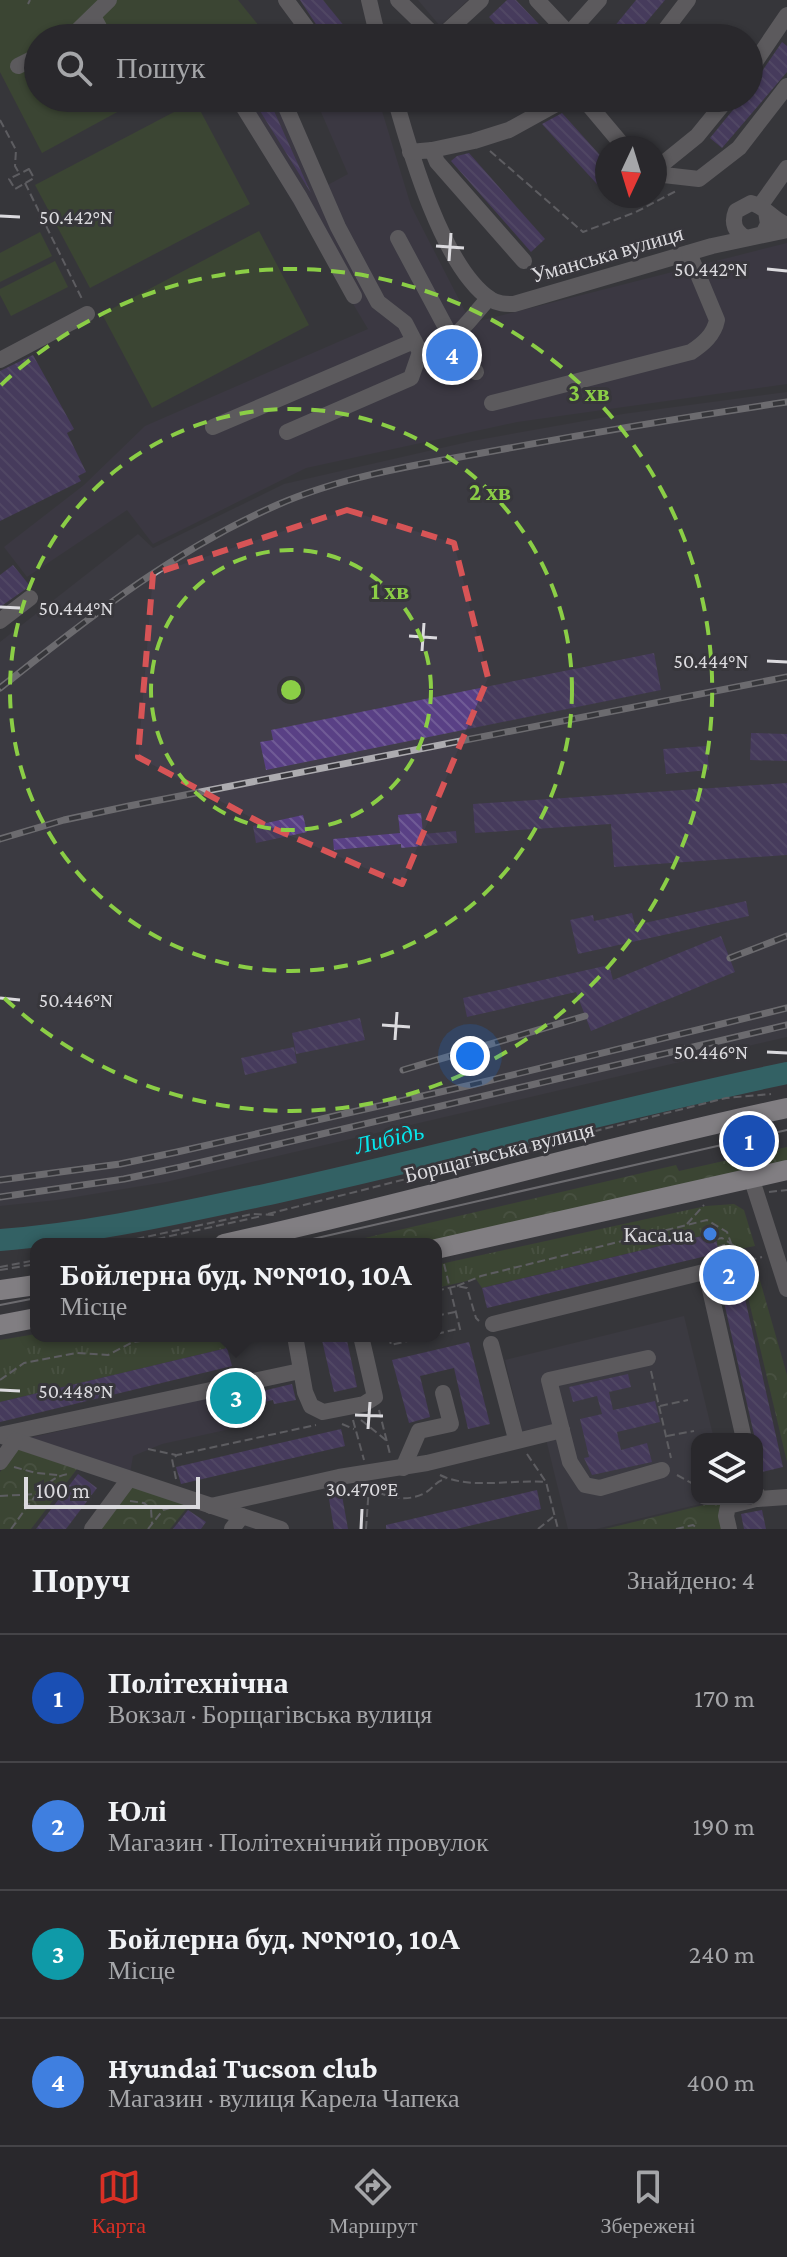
<!DOCTYPE html>
<html lang="uk">
<head>
<meta charset="utf-8">
<style>
  :root { --surface:#29282c; --page:#313034; --text:#f1f3f6; --muted:#a5a6a9; --line:#454448; --accent:#d93025 }
  body { margin:0; font-family:"Crimson Pro",serif; background:var(--page); color:var(--text) }
  .controls { position:absolute; right:24px; bottom:24px; display:grid; overflow:hidden; border-radius:16px; box-shadow:0 2px 6px #0004 }
  .controls button { width:72px; height:72px; display:grid; place-items:center; padding:0; border:0; border-bottom:2px solid var(--line); background:var(--surface); color:var(--text); font:40px sans-serif }
  .compass { position:absolute; left:595px; top:136px; width:72px; height:72px; border-radius:50%; background:var(--surface); box-shadow:0 2px 6px #0004; rotate:184deg }
  .scale { position:absolute; left:24px; bottom:20px; width:176px; box-sizing:border-box; padding-left:8px; border:4px solid #dbdade; border-top:0; font-size:22px; line-height:28px; white-space:nowrap; color:#dbdade; -webkit-text-stroke:6px #37363b; paint-order:stroke }
  .you { position:absolute; left:470px; top:1056px; width:28px; height:28px; margin:-20px; border:6px solid #fff; border-radius:50%; background:#1a73e8; box-shadow:0 0 0 12px #1a73e833 }
  .badge { display:grid; place-items:center; width:52px; height:52px; border-radius:50%; background:var(--accent); color:#fff; font-size:26px; font-weight:700 }
  .pin { position:absolute; translate:-50% -50%; border:4px solid #fff; box-shadow:0 2px 8px #0006 }
  .popup { position:absolute; left:30px; top:1238px; width:412px; height:104px; box-sizing:border-box; display:grid; place-content:center; border-radius:16px; background:var(--surface); filter:drop-shadow(0 2px 6px #0005); font-size:26px; white-space:nowrap; color:var(--muted) }
  .popup b { font-size:30px; color:var(--text) }
  .popup::after { content:''; position:absolute; left:50%; top:100%; margin-left:-16px; border:16px solid transparent; border-top-color:var(--surface) }
  .list { margin:0; padding:0; list-style:none }
  h2 { display:flex; justify-content:space-between; align-items:center; height:104px; margin:0; padding:0 32px; font-size:34px }
  h2 small { font-size:26px; font-weight:400; color:var(--muted) }
  .list li { display:grid; grid-template-columns:52px 1fr auto; gap:24px; align-items:center; box-sizing:border-box; height:128px; padding:0 32px; border-top:2px solid var(--line) }
  .list b { display:block; font-size:30px; white-space:nowrap }
  .list p { margin:0; font-size:26px; white-space:nowrap; color:var(--muted) }
  .list em { font-size:26px; font-style:normal; color:var(--muted) }
  .icon { flex:none; width:44px; height:44px; fill:none; stroke:currentColor; stroke-width:2; stroke-linecap:round; stroke-linejoin:round }
  .map { position:relative; flex:none; width:787px; height:1529px; overflow:hidden }
  .search { position:absolute; background:var(--surface); box-shadow:0 2px 6px #0004; left:24px; right:24px; top:24px; height:88px; display:flex; align-items:center; gap:20px; box-sizing:border-box; padding:0 28px; border-radius:44px; color:var(--muted); font-size:30px }
  .sheet { height:616px; background:var(--surface) }
  nav { display:flex; justify-content:space-around; align-items:center; box-sizing:border-box; height:112px; border-top:2px solid var(--line); background:var(--surface); font-size:22px; color:var(--muted) }
  nav a { display:grid; justify-items:center; gap:4px }
  nav .on { color:var(--accent) }
  .map>svg:first-child { display:block }
  .built { fill:#413e49 }
  .industrial { fill:#413b4c }
  .grass { fill:url(#grass-tufts) }
  .forest { fill:url(#forest-crowns) }
  .pitch { fill:#41572a }
  .lines { fill:none; stroke-linecap:round; stroke-linejoin:round }
  .river { stroke:#309598; stroke-width:22 }
  .building { fill:url(#building-back-hatch) }
  .path { stroke:#8d8c90; stroke-width:2; stroke-dasharray:8 4; stroke-linecap:butt }
  .minor { stroke:#898688; stroke-width:16 }
  .major { stroke:#dbd5da; stroke-width:20 }
  .tram { stroke:#adacb0; stroke-width:2 }
  .rail-casing { stroke:#adacb0; stroke-width:7 }
  .rail { stroke:#37363b; stroke-width:4; stroke-dasharray:12; stroke-linecap:butt }
  .marked { fill:none; stroke:#d75456; stroke-width:6; stroke-dasharray:16 10; stroke-linejoin:round }
  .ticks { fill:none; stroke:#dbdade; stroke-width:3 }
  .ring { fill:none; stroke:#8bce46; stroke-width:4; stroke-dasharray:14 10 }
  .shop-dot { fill:#3f7fe0; stroke:#37363b; stroke-width:3 }
  .labels { text-anchor:middle; dominant-baseline:central; stroke-width:6; stroke-linejoin:round; paint-order:stroke }
  .street-label { font-size:22px; fill:#dbdade; stroke:#37363b }
  .poi-label { font-size:22px; fill:#dbdade; stroke:#37363b; text-anchor:end }
  .water-label { font-size:24px; font-style:italic; fill:#06e6ec; stroke:#37363b }
  .ticks-label { font-size:20px; text-anchor:middle; fill:#dbdade; stroke:#37363b; stroke-width:6; stroke-linejoin:round; paint-order:stroke }
  .centre { fill:#8bce46; stroke:#37363b; stroke-width:4 }
  .ring-label { font-size:24px; text-anchor:middle; font-weight:bold; fill:#8bce46; stroke:#37363b; stroke-width:6; stroke-linejoin:round; paint-order:stroke }
</style>
</head>
<body>
<div class="map">
<svg width="787" height="1529" viewBox="0 0 787 1529">
  <defs>
    <pattern id="grass-tufts" width="24" height="20" patternUnits="userSpaceOnUse" patternTransform="scale(2)"><rect width="24" height="20" fill="#41572a"/><path d="M3 7l-1-3M5 7V3M7 7l1-3M15 17l-1-3M17 17v-4M19 17l1-3" fill="none" stroke="#5c6f48"/></pattern>
    <pattern id="forest-crowns" width="20" height="18" patternUnits="userSpaceOnUse" patternTransform="scale(2)"><rect width="20" height="18" fill="#41572a"/><path d="M2 6a3 3 0 1 1 6 0M12 15a3 3 0 1 1 6 0" fill="none" stroke="#5c6f48"/></pattern>
    <pattern id="building-back-hatch" width="6" height="6" patternUnits="userSpaceOnUse" patternTransform="scale(2)"><rect width="6" height="6" fill="#594085"/><path d="M-1 5l2 2M0 0l6 6M5-1l2 2" fill="none" stroke="#705b96"/></pattern>
  </defs>
  <rect width="100%" height="100%" fill="#37363b"/>
  <!-- built -->
  <g class="built">
    <polygon points="418,0 468,0 440,26"/>
    <polygon points="787,392 787,1037 166,1182 57,1200 0,1206 0,642 138,534 153,548 284,484 472,441 623,414"/>
    <polygon points="684,1316 714,1439 697,1439 697,1499 721,1499 596,1529 568,1529 543,1427 522,1431 505,1360"/>
  </g>
  <!-- industrial -->
  <g class="industrial">
    <polygon points="231,98 286,98 324,187 348,174 321,112 357,98 378,98 411,206 471,323 787,243 787,384 517,422 306,468 153,544 127,510 27,577 4,547 84,485 145,426 368,329"/>
    <polygon points="221,1395 230,1429 162,1444 133,1456 129,1479 15,1441"/>
  </g>
  <!-- grass -->
  <g class="grass">
    <polygon points="734,1204 744,1210 755,1246 719,1253 714,1233 482,1288 476,1279 436,1288 436,1265 706,1206"/>
    <polygon points="36,1334 36,1336 236,1336 227,1348 0,1402 0,1340"/>
  </g>
  <!-- forest -->
  <g class="forest">
    <polygon points="787,1147 787,1160 421,1244 339,1244 676,1165 679,1171"/>
    <polygon points="757,1270 787,1375 787,1462 743,1276"/>
    <polygon points="17,1449 77,1469 31,1529 0,1529 0,1472"/>
    <polygon points="134,1485 190,1504 170,1529 99,1529"/>
    <polygon points="720,1501 726,1529 605,1529"/>
  </g>
  <!-- pitch -->
  <g class="pitch">
    <polygon points="0,0 238,0 264,32 253,38 38,38 38,98 143,98 42,153 0,72"/>
    <polygon points="195,101 250,204 90,288 35,185"/>
    <polygon points="259,231 309,325 152,408 102,314"/>
    <polygon points="40,232 52,256 0,282 0,253"/>
    <polygon points="55,261 68,287 11,316 0,295 0,289"/>
  </g>
  <g class="lines">
    <!-- river -->
    <path class="river" d="M0 1240C93 1233 183 1212 274 1193 446 1155 615 1109 787 1073"/>
  </g>
  <!-- building -->
  <g class="building">
    <polygon points="300,0 323,0 354,38 325,38"/>
    <polygon points="507,0 516,0 552,38 512,38 500,25 498,27 489,17"/>
    <polygon points="636,0 665,0 633,38 605,38"/>
    <polygon points="782,42 787,46 787,72 722,148 710,138 737,105 739,98 749,98 749,82 758,77"/>
    <polygon points="252,98 271,98 274,111 311,193"/>
    <polygon points="562,113 607,163 607,195 542,124"/>
    <polygon points="469,153 545,239 531,252 451,161 457,156"/>
    <polygon points="33,355 74,429 67,433 86,472 78,476 81,481 0,521 0,371"/>
    <polygon points="13,565 30,586 0,607 0,575"/>
    <polygon points="654,653 661,690 266,770 260,742 273,740 271,730"/>
    <polygon points="751,733 787,734 787,761 750,760"/>
    <polygon points="707,746 709,770 666,774 663,749"/>
    <polygon points="787,783 787,855 614,867 611,824 475,833 473,804"/>
    <polygon points="421,813 423,834 456,831 457,843 401,848 401,844 334,850 333,839 400,833 398,815"/>
    <polygon points="303,815 307,832 256,843 253,826"/>
    <polygon points="746,901 749,916 578,954 570,920 593,915 594,921 632,913 635,925"/>
    <polygon points="721,936 735,972 591,1031 576,992 467,1017 463,998 609,965 613,980"/>
    <polygon points="360,1018 365,1040 296,1054 292,1033"/>
    <polygon points="294,1047 297,1063 245,1075 241,1058"/>
    <polygon points="715,1233 719,1253 487,1308 482,1288"/>
    <polygon points="734,1250 783,1467 762,1472 757,1439 755,1439 719,1280 724,1276 727,1267 723,1261 714,1258 713,1254"/>
    <polygon points="321,1336 346,1336 357,1387 334,1392"/>
    <polygon points="469,1342 490,1424 468,1429 454,1368 420,1376 430,1417 409,1423 392,1360"/>
    <polygon points="227,1348 232,1366 0,1422 0,1402"/>
    <polygon points="628,1374 631,1387 609,1392 613,1410 655,1401 660,1422 617,1432 621,1450 647,1443 652,1462 592,1475 584,1458 589,1457 580,1419 602,1414 597,1396 573,1402 569,1387"/>
    <polygon points="292,1384 296,1400 274,1404 273,1400 248,1406 246,1395"/>
    <polygon points="341,1429 345,1446 181,1484 176,1467"/>
    <polygon points="78,1474 97,1488 66,1529 36,1529"/>
    <polygon points="341,1490 348,1529 334,1529 328,1493"/>
    <polygon points="537,1490 541,1509 456,1529 386,1529 386,1525"/>
    <polygon points="188,1510 206,1522 201,1529 173,1529"/>
    <polygon points="762,1510 766,1529 744,1529 741,1514"/>
  </g>
  <g class="lines">
    <!-- path -->
    <g class="path">
      <polyline points="28,4 30,0"/>
      <polyline points="0,120 16,150 15,166 19,173"/>
      <polyline points="490,151 583,232 636,212 676,191"/>
      <polygon points="29,169 34,178 15,189 9,179"/>
      <polyline points="25,183 83,301"/>
      <polyline points="769,1192 787,1190"/>
      <polyline points="268,1214 726,1098 771,1094"/>
      <polyline points="687,1224 704,1205"/>
      <polyline points="716,1239 722,1238 755,1259"/>
      <polyline points="113,1244 252,1214 276,1215"/>
      <polyline points="134,1244 262,1216"/>
      <polyline points="444,1264 461,1333"/>
      <polyline points="737,1264 762,1257"/>
      <polyline points="0,1267 36,1260"/>
      <polyline points="0,1270 36,1264"/>
      <polyline points="739,1273 745,1263"/>
      <polyline points="457,1286 481,1276 707,1220 727,1232 731,1243 718,1247"/>
      <polyline points="436,1291 457,1286 467,1288 476,1318 479,1321"/>
      <polyline points="436,1316 455,1312"/>
      <polyline points="436,1334 458,1329"/>
      <polyline points="389,1336 391,1345 428,1336"/>
      <polyline points="651,1371 671,1458"/>
      <polyline points="0,1380 24,1363 76,1353 108,1355 133,1342 174,1336"/>
      <polyline points="660,1406 688,1400"/>
      <polyline points="379,1410 390,1454"/>
      <polyline points="353,1420 364,1460"/>
      <polyline points="361,1420 387,1441"/>
      <polyline points="342,1424 354,1429"/>
      <polyline points="667,1436 694,1431"/>
      <polyline points="148,1449 176,1455"/>
      <polyline points="527,1454 546,1482 558,1529"/>
      <polyline points="14,1467 36,1473 58,1475"/>
      <path d="M440 1475C470 1490 513 1479 546 1482"/>
      <polyline points="677,1475 697,1486"/>
      <polyline points="176,1479 172,1459 177,1455 316,1425"/>
      <path d="M369 1488C387 1497 406 1503 425 1493 434 1488 435 1481 446 1479"/>
      <polyline points="0,1496 37,1494"/>
      <polyline points="130,1501 144,1503 151,1509 152,1524"/>
      <path d="M11 1529C25 1511 44 1476 69 1474"/>
      <polyline points="148,1529 163,1510 170,1508"/>
      <polyline points="366,1529 369,1486"/>
      <polyline points="538,1529 553,1517"/>
      <polyline points="676,1529 693,1525 698,1529"/>
    </g>
    <!-- minor -->
    <g class="minor">
      <polyline points="286,0 314,38"/>
      <polyline points="369,0 378,38"/>
      <polyline points="398,0 435,36 444,34 481,0"/>
      <polyline points="537,0 569,34"/>
      <polyline points="93,16 105,38"/>
      <polyline points="70,38 109,0"/>
      <polyline points="565,38 599,0"/>
      <polyline points="659,38 688,0"/>
      <polyline points="18,66 38,56"/>
      <polyline points="749,71 787,15"/>
      <polyline points="238,98 300,198 354,296"/>
      <polyline points="282,98 338,227 378,302 405,323 420,352 411,378 287,432"/>
      <path d="M395 98C410 152 443 267 490 299 498 304 505 304 514 304L712 246 787 230"/>
      <polyline points="490,98 491,98"/>
      <polyline points="580,98 588,104 625,148"/>
      <polyline points="432,150 474,141 509,130 567,98"/>
      <polyline points="410,152 432,150 437,162 524,261"/>
      <polyline points="655,170 697,136 728,98"/>
      <polyline points="655,174 699,179 739,148 787,86"/>
      <polyline points="760,206 787,168"/>
      <path d="M766 211 768 224 763 234 747 238C735 233 731 223 736 211L751 203C765 206 773 220 787 225"/>
      <polyline points="398,238 451,337 476,372"/>
      <path d="M420 352C458 342 464 325 489 298"/>
      <polyline points="0,360 87,314"/>
      <path d="M492 403 691 352C703 344 714 335 717 320L689 253"/>
      <polyline points="213,427 414,341"/>
      <polyline points="0,621 30,598"/>
      <polyline points="751,1177 787,1289"/>
      <polyline points="706,1272 744,1439"/>
      <polyline points="493,1324 716,1269"/>
      <polyline points="295,1336 305,1392 311,1406 323,1412 364,1404 375,1397 361,1336"/>
      <polyline points="491,1344 516,1439"/>
      <polyline points="648,1358 549,1380 570,1462 585,1485 600,1488 662,1470"/>
      <polyline points="0,1435 300,1371"/>
      <polyline points="2,1436 281,1529"/>
      <polyline points="0,1462 15,1441"/>
      <polyline points="403,1468 419,1431 451,1424 443,1393"/>
      <polyline points="757,1494 758,1499 787,1497"/>
      <polyline points="211,1506 339,1477 427,1463 562,1430"/>
      <polyline points="92,1529 129,1479"/>
      <polyline points="232,1529 242,1516"/>
      <polyline points="729,1529 726,1516 728,1506 756,1499"/>
    </g>
    <!-- major -->
    <g class="major">
      <path d="M224 1244C412 1203 598 1148 787 1108"/>
      <polyline points="436,1249 787,1170"/>
      <polyline points="0,1290 36,1285"/>
      <polyline points="0,1325 36,1318"/>
    </g>
    <!-- tram -->
    <g class="tram">
      <polyline points="291,1244 787,1130"/>
      <polyline points="0,1305 36,1298"/>
    </g>
    <defs>
      <g id="rail">
        <path d="M0 688C89 618 172 551 277 505 341 477 414 465 482 453 584 434 685 417 787 402"/>
        <polyline points="0,839 64,820 129,806 787,677"/>
        <polyline points="730,958 787,936"/>
        <polyline points="403,1070 585,1016"/>
        <polyline points="0,1180 120,1164 177,1152 471,1085 787,1008"/>
        <polyline points="0,1197 124,1179 181,1167 787,1025"/>
      </g>
    </defs>
    <!-- rail casing -->
    <use href="#rail" class="rail-casing"/>
    <!-- rail -->
    <use href="#rail" class="rail"/>
  </g>
  <!-- marked area -->
  <path d="M0 0H787V1529H0ZM347 510 454 543 488 678 402 884 263 824 138 757 153 574Z" fill="#37363b" fill-opacity=".55" fill-rule="evenodd"/>
  <path class="marked" d="M347 510 454 543 488 678 402 884 263 824 138 757 153 574Z"/>
  <!-- ticks -->
  <path class="ticks" d="M0 216 20 217M436 246 464 248M449 261 451 233M767 269 787 271M0 607 20 608M409 636 437 638M422 651 424 623M767 661 787 662M0 998 20 1000M382 1025 410 1027M395 1040 397 1012M767 1052 787 1053M0 1390 20 1391M355 1415 383 1416M368 1429 370 1402M361 1529 362 1509"/>
  <!-- distance rings -->
  <g class="ring">
    <circle cx="291" cy="690" r="140"/>
    <circle cx="291" cy="690" r="281"/>
    <path d="M1 385A421 421 0 1 1 1 995"/>
  </g>
  <!-- markers -->
  <circle class="shop-dot" cx="710" cy="1234" r="8"/>
  <g class="labels">
    <!-- street labels -->
    <g class="street-label">
      <text transform="translate(607 254) rotate(-16)">Уманська вулиця</text>
      <text transform="translate(499 1152) rotate(-14)">Борщагівська вулиця</text>
    </g>
    <!-- poi labels -->
    <g class="poi-label">
      <text x="694" y="1234">Каса.ua</text>
    </g>
    <!-- water labels -->
    <g class="water-label">
      <text transform="translate(389 1138) rotate(-13)">Либідь</text>
    </g>
  </g>
  <g class="ticks-label">
    <text x="76" y="224">50.442°N</text>
    <text x="711" y="276">50.442°N</text>
    <text x="76" y="615">50.444°N</text>
    <text x="711" y="668">50.444°N</text>
    <text x="76" y="1007">50.446°N</text>
    <text x="711" y="1059">50.446°N</text>
    <text x="76" y="1398">50.448°N</text>
    <text x="362" y="1496">30.470°E</text>
  </g>
  <circle cx="291" cy="690" r="12" class="centre"/>
  <g class="ring-label">
    <text x="589" y="401">3 хв</text>
    <text x="490" y="500">2 хв</text>
    <text x="390" y="599">1 хв</text>
  </g>
</svg>
<div class="controls">
<button><svg class="icon" aria-label="layers" viewBox="0 0 24 24"><path d="M12 4l9 5-9 5-9-5zM3 14l9 5 9-5"/></svg></button>
</div>
<svg class="compass" viewBox="-18 -18 36 36"><path d="M0-13l5 13h-10z" fill="#e53935"/><path d="M0 13l5-13h-10z" fill="#a5a6a9"/></svg>
<div class="scale">100 m</div>
<div class="you"></div>
<div class="pin badge" style="left:749px;top:1141px;background:#1a4fb4">1</div>
<div class="pin badge" style="left:729px;top:1275px;background:#3f7fe0">2</div>
<div class="pin badge" style="left:236px;top:1398px;background:#0f9aa8">3</div>
<div class="popup"><b>Бойлерна буд. №№10, 10А</b>Місце</div>
<div class="pin badge" style="left:452px;top:355px;background:#3f7fe0">4</div>
<div class="search"><svg class="icon" aria-label="search" viewBox="0 0 24 24"><circle cx="10" cy="10" r="6"/><path d="M15 15l6 6"/></svg>Пошук</div>
</div>
<section class="sheet">
<h2>Поруч<small>Знайдено: 4</small></h2>
<ul class="list">
<li><span class="badge" style="background:#1a4fb4">1</span><div><b>Політехнічна</b><p>Вокзал · Борщагівська вулиця</p></div><em>170 m</em></li>
<li><span class="badge" style="background:#3f7fe0">2</span><div><b>Юлі</b><p>Магазин · Політехнічний провулок</p></div><em>190 m</em></li>
<li><span class="badge" style="background:#0f9aa8">3</span><div><b>Бойлерна буд. №№10, 10А</b><p>Місце</p></div><em>240 m</em></li>
<li><span class="badge" style="background:#3f7fe0">4</span><div><b>Hyundai Tucson club</b><p>Магазин · вулиця Карела Чапека</p></div><em>400 m</em></li>
</ul>
</section>
<nav>
<a class="on"><svg class="icon" aria-label="map" viewBox="0 0 24 24"><path d="M3 6l6-2 6 2 6-2v14l-6 2-6-2-6 2zM9 4v14M15 6v14"/></svg>Карта</a>
<a><svg class="icon" aria-label="directions" viewBox="0 0 24 24"><path d="M12 3l9 9-9 9-9-9zM9 14v-3h6M13 9l2 2-2 2"/></svg>Маршрут</a>
<a><svg class="icon" aria-label="saved" viewBox="0 0 24 24"><path d="M7 4h10v16l-5-4-5 4z"/></svg>Збережені</a>
</nav>
</body>
</html>
